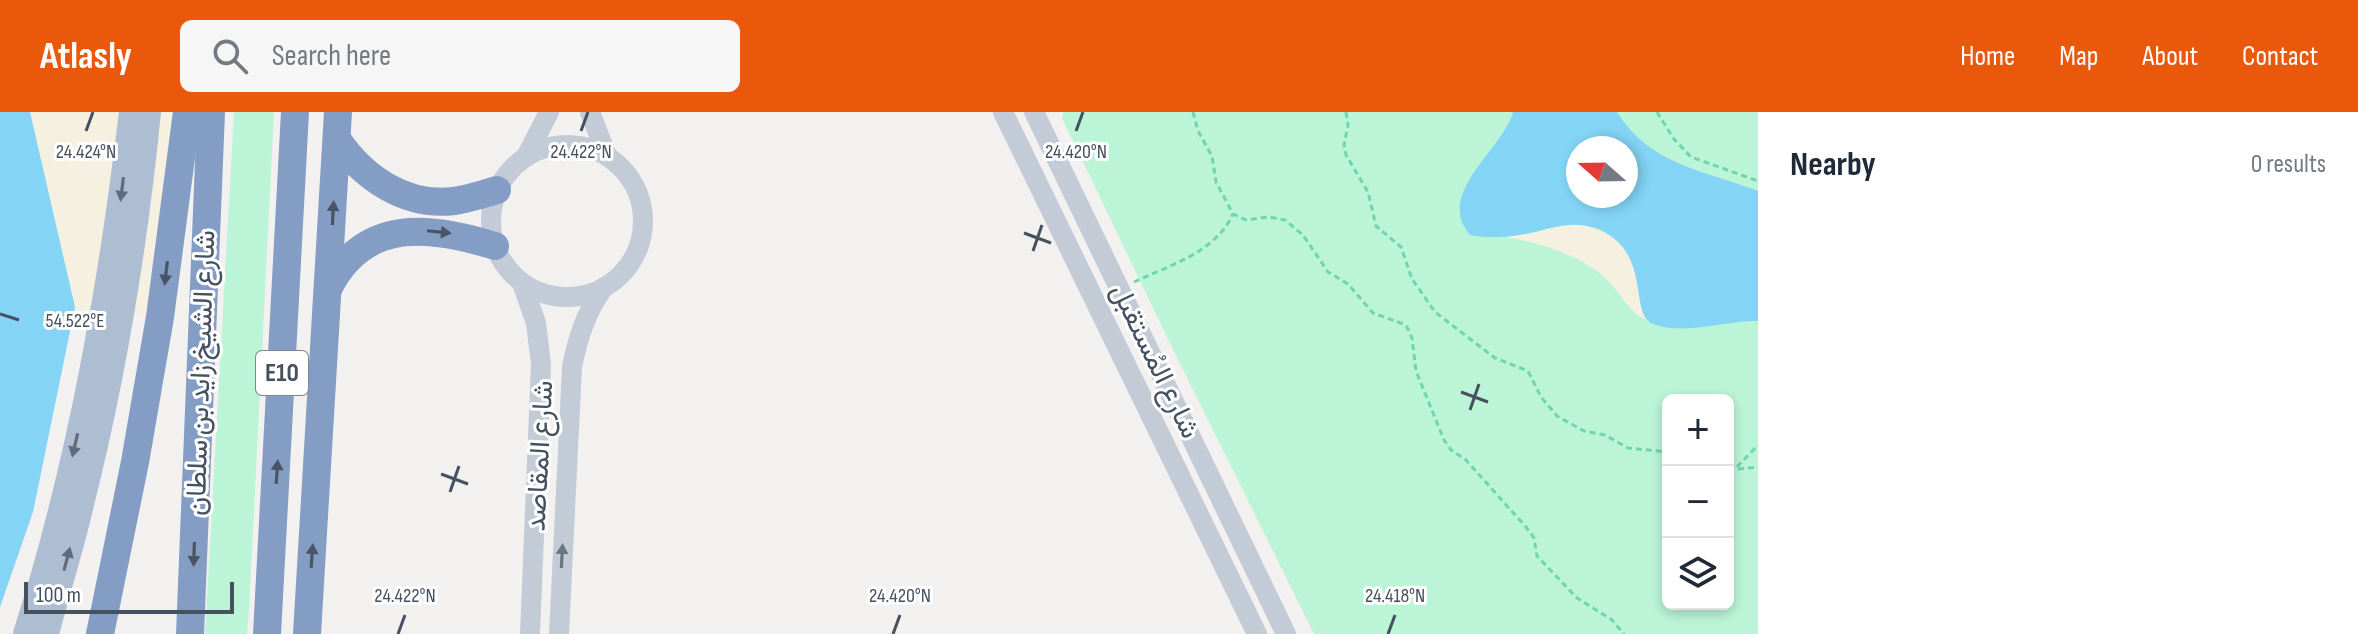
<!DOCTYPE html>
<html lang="en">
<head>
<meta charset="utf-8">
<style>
  :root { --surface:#fff; --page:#f6f6f7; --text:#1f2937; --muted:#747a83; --line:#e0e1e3; --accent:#ea580c }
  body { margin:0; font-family:"Sofia Sans Condensed",Vazirmatn,sans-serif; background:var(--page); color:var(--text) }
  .controls { position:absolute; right:24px; bottom:24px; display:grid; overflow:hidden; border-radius:12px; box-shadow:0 4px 12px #0003 }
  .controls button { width:72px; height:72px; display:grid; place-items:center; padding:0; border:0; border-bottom:2px solid var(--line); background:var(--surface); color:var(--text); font:40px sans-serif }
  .compass { position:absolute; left:1566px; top:24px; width:72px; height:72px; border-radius:50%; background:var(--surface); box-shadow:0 4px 12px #0003; rotate:290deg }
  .scale { position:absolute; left:24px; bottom:20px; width:210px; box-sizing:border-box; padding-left:8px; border:4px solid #465160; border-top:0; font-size:22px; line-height:28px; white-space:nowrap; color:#465160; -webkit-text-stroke:6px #fff; paint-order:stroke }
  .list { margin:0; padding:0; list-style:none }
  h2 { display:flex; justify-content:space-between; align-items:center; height:104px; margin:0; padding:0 32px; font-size:34px }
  h2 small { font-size:26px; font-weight:400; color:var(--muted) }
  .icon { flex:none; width:44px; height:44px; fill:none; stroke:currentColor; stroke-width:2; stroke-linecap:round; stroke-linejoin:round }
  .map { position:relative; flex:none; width:1758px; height:522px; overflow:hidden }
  header { display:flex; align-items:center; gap:48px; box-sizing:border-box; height:112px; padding:0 40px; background:var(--accent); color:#fff }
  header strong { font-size:38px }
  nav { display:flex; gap:44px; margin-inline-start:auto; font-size:28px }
  .search { width:560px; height:72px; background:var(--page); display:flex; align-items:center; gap:20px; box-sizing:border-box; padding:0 28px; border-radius:12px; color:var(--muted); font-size:30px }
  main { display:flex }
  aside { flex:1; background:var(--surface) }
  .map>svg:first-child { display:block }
  .green { fill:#bbf4d6; fill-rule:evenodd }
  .sand { fill:#f5f0e0 }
  .water { fill:#83d4f5; fill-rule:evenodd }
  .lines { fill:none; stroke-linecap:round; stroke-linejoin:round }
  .path { stroke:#6fd6ac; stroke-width:3; stroke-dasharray:6 4; stroke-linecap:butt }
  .minor { stroke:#c2cbd6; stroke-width:20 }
  .major { stroke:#adbdd2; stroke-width:24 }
  .highway { stroke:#839dc4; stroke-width:28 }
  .oneway { fill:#606c7c }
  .oneway2 { fill:#495565 }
  .oneway3 { fill:#6b7683 }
  .ticks { fill:none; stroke:#465160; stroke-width:3 }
  .labels { text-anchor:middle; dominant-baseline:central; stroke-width:6; stroke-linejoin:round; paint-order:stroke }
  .shield { fill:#fff; stroke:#7e8590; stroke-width:2 }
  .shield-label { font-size:26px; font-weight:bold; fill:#465160 }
  .street-label { font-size:28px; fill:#465160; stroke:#fff }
  .ticks-label { font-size:20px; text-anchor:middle; fill:#465160; stroke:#fff; stroke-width:6; stroke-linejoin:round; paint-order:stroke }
</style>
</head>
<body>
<header>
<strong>Atlasly</strong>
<div class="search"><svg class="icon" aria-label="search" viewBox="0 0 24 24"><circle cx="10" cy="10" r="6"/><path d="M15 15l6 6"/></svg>Search here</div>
<nav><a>Home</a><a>Map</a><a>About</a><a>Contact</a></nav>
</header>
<main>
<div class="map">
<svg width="1758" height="522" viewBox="0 0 1758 522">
  <rect width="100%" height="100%" fill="#f3f0f0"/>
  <!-- green -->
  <g class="green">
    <polygon points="234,0 274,0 249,498 247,522 205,522"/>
    <path d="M1063 0H1758V522H1314L1165 221 1062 6ZM1578 36H1626V84H1578ZM1668 288H1728V492H1668Z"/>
  </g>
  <!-- sand -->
  <g class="sand">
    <polygon points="30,0 187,0 160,205 75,195"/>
    <path d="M1570 111C1609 116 1630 131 1638 170 1640 184 1640 195 1647 208 1628 200 1621 181 1607 168 1583 144 1537 129 1504 125Z"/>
  </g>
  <!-- water -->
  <g class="water">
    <polygon points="0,0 30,0 75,195 33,400 0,495"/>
    <path d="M1513 0H1617C1650 53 1703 58 1758 79V209C1725 208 1685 224 1653 212 1628 202 1653 140 1598 117 1569 106 1547 119 1519 123 1503 126 1487 126 1470 123 1434 81 1503 38 1513 0ZM1578 36H1626V84H1578Z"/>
  </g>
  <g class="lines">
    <!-- path -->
    <g class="path">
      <polyline points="1193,0 1198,19 1212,44 1216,70 1233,102 1246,108 1269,105 1285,108 1303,123 1328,160 1348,172 1373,201 1406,213 1412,226 1416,259 1444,328 1451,338 1465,347 1526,415 1534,426 1537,444 1577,486 1612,508 1624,522"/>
      <polyline points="1346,0 1348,13 1344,33 1346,43 1368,80 1376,114 1401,135 1412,167 1435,200 1495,246 1528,259 1541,285 1557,304 1584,319 1605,323 1628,336 1668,340"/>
      <polyline points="1657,0 1674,27 1691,45 1758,69"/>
      <path d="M1134 170C1170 153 1215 141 1233 102"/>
      <polyline points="1738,357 1758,355"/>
      <polyline points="1728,358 1735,357 1758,333"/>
    </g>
    <!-- minor -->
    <g class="minor">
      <polyline points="590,0 607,44"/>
      <polyline points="1003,0 1257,522"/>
      <polyline points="1034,0 1286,522"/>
      <circle cx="567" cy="109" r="76"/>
      <polyline points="526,45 549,0"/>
      <polyline points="522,171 536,211 541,252 530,522"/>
      <path d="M559 522 572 255C578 225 586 200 604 175"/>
    </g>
    <!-- major -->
    <g class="major">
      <path d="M25 522C79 353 110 176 131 0"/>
      <path d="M47 522C58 479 72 436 82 392 114 265 136 131 149 0"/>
    </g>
    <!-- highway -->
    <g class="highway">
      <path d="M337 27C363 66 406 95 454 89 469 87 483 82 497 78"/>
      <path d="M329 175C365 105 431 114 495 134"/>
      <polyline points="100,522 135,350 160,205 187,0"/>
      <polyline points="190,522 211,0"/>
      <polyline points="267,522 295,0"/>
      <polyline points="307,522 338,0"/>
    </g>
  </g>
  <!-- one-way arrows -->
  <defs><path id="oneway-solid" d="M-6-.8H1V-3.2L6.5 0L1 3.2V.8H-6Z" transform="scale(2)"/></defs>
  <g class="oneway">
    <use href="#oneway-solid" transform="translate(122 77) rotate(97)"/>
    <use href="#oneway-solid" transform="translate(75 333) rotate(103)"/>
    <use href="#oneway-solid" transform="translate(67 447) rotate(-75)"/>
  </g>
  <g class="oneway2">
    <use href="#oneway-solid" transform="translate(333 101) rotate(-87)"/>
    <use href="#oneway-solid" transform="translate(439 120) rotate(6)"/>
    <use href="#oneway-solid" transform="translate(166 161) rotate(97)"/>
    <use href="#oneway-solid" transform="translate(277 360) rotate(-86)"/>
    <use href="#oneway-solid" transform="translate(194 442) rotate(92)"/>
    <use href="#oneway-solid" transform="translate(312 444) rotate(-86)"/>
  </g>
  <use class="oneway3" href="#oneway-solid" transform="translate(562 444) rotate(-87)"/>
  <!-- ticks -->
  <path class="ticks" d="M86 19 93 0M581 19 588 0M1076 19 1083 0M1024 121 1051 131M1033 139 1042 113M0 202 19 208M1461 280 1488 290M1470 298 1479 272M441 362 468 372M450 380 459 354M398 522 405 503M893 522 900 503M1388 522 1395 503"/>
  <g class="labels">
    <!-- shield labels -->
    <rect class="shield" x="256" y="239" width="52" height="44" rx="6"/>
    <g class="shield-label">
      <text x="282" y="261">E10</text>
    </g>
    <!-- street labels -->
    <g class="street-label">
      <text transform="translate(1155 249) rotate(64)">شارع المُستقبل</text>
      <text transform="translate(201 261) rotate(-88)">شارع الشيخ زايد بن سلطان</text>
      <text transform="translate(540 344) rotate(-87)">شارع المقاصد</text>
    </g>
  </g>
  <g class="ticks-label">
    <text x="86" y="46">24.424°N</text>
    <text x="581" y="46">24.422°N</text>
    <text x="1076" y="46">24.420°N</text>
    <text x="75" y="215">54.522°E</text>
    <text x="405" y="490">24.422°N</text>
    <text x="900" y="490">24.420°N</text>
    <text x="1395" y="490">24.418°N</text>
  </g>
</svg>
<div class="controls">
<button>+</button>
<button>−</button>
<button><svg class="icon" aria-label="layers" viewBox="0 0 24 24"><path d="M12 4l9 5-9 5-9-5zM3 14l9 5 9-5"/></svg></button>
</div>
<svg class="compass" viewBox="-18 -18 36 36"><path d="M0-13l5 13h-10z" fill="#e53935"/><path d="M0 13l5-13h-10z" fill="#747a83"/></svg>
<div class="scale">100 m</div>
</div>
<aside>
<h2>Nearby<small>0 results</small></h2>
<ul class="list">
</ul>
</aside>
</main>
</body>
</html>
